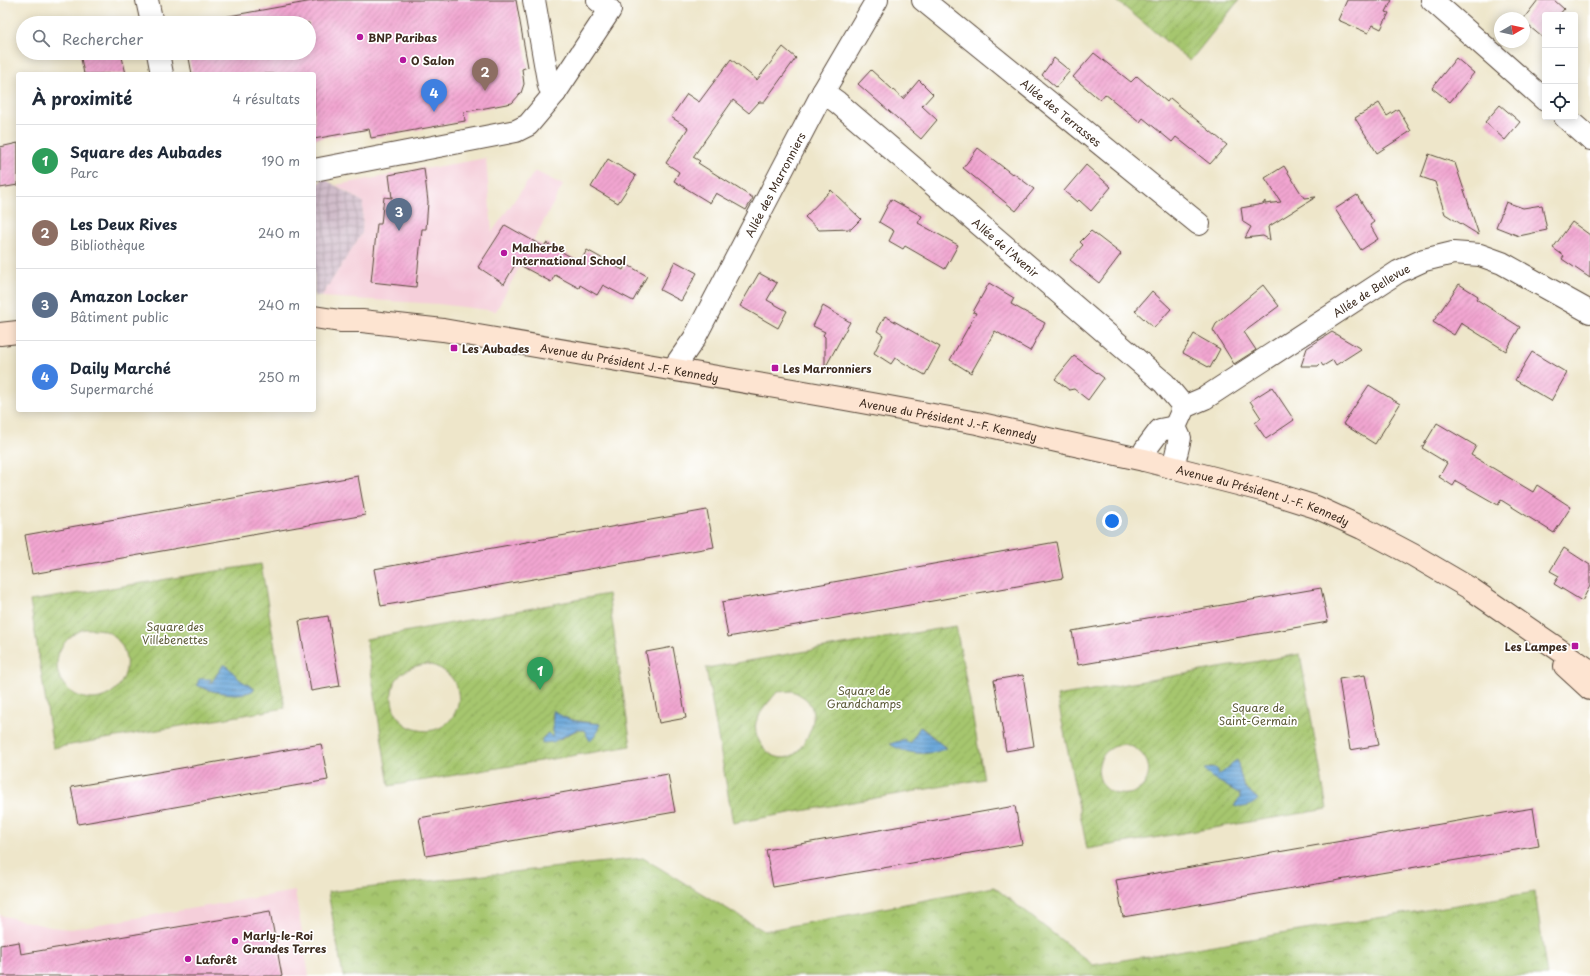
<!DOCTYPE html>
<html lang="fr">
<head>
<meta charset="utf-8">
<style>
  :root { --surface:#fff; --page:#f6f6f7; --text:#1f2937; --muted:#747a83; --line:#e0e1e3; --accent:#b5179e }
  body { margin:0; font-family:"Playpen Sans",sans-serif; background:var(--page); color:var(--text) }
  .controls { position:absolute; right:12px; top:12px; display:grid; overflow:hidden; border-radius:4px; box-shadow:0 2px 10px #0003 }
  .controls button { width:36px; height:36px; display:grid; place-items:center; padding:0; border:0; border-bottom:1px solid var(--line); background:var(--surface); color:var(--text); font:20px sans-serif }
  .compass { position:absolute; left:1494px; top:12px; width:36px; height:36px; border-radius:50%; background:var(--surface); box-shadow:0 2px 10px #0003; rotate:81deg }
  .you { position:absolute; left:1112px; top:521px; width:14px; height:14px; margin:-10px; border:3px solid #fff; border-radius:50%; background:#1a73e8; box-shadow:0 0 0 6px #1a73e833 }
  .badge { display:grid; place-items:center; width:26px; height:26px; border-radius:50%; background:var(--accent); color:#fff; font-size:13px; font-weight:700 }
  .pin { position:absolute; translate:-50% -33px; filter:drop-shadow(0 1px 2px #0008) }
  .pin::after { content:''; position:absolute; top:21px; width:14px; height:12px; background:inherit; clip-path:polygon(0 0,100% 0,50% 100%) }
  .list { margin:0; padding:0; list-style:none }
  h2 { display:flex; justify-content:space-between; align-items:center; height:52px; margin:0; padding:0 16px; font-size:17px }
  h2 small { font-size:13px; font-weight:400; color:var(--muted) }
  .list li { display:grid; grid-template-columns:26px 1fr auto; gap:12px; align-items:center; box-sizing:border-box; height:72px; padding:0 16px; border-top:1px solid var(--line) }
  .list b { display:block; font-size:15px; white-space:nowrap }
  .list p { margin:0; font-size:13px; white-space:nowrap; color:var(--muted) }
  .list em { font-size:13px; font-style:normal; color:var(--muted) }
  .icon { flex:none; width:22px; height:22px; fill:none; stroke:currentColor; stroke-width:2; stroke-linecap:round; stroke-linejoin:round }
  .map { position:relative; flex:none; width:1590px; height:976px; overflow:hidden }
  .search { position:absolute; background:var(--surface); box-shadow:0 2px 10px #0003; left:16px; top:16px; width:300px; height:44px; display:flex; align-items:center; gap:10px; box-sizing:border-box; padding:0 14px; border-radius:22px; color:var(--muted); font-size:15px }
  .panel { position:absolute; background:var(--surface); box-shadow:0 2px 10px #0003; left:16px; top:72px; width:300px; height:340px; border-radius:4px }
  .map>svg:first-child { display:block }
  .built { fill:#f5cfda }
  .industrial { fill:url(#industrial-grid) }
  .park { fill:url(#park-crowns); stroke:#707846 }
  .garden { fill:url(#garden-furrows); stroke:#707846; fill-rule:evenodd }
  .water { fill:url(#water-rules); stroke:#50677b }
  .building { fill:url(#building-hatch) }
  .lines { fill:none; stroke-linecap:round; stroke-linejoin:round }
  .street-casing { stroke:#564638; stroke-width:24 }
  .secondary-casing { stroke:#564638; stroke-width:24 }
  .street { stroke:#fff; stroke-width:22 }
  .secondary { stroke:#fde4d1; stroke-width:22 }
  .poi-dot { fill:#b5179e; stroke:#fff; stroke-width:1.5 }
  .labels { text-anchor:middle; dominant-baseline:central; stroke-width:3.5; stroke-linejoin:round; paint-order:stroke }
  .poi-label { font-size:11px; font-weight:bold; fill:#3b2a1e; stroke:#fff; text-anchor:start }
  .street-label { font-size:11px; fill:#3b2a1e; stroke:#fff }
  .park-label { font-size:11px; fill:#5b5936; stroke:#fff }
</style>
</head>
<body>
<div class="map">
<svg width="1590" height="976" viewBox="0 0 1590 976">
  <defs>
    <pattern id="industrial-grid" width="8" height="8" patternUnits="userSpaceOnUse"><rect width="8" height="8" fill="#d1bdcb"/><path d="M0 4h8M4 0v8" fill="none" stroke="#ab9aa4"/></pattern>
    <pattern id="park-crowns" width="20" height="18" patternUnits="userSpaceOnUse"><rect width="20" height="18" fill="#a6c66e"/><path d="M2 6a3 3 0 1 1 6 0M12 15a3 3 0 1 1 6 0" fill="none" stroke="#88a15a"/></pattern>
    <pattern id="garden-furrows" width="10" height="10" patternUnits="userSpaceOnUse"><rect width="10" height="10" fill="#a6c66e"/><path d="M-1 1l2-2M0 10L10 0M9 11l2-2" fill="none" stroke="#88a15a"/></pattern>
    <pattern id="water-rules" width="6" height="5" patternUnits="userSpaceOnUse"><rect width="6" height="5" fill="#66a4d8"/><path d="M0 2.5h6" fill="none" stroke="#5586af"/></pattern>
    <pattern id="building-hatch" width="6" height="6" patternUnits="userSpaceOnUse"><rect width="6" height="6" fill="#f2a6d1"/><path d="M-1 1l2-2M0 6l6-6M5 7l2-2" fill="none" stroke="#c587a9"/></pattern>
  </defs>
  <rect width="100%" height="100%" fill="#fff"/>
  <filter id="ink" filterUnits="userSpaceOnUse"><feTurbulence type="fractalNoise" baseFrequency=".025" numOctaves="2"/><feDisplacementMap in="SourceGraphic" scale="8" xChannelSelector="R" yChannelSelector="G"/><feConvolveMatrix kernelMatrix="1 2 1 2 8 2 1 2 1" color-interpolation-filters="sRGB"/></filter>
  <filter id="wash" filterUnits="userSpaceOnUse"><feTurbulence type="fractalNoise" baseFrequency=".012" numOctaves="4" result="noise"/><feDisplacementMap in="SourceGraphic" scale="16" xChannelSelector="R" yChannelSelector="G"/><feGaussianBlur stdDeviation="0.9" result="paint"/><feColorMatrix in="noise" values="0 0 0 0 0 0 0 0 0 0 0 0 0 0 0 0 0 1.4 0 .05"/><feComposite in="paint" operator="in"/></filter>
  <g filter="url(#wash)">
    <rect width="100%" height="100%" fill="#eee6ca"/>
    <!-- built -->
    <g class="built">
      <polygon points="486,158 492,232 535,171 563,185 496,311 439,304 321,297 362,233 363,202 336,185"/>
      <polygon points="295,891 309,976 0,976 0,915 50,927 71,929"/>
    </g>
    <!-- industrial -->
    <polygon class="industrial" points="323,178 363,202 362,233 321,297 314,296 314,190"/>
    <!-- park -->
    <polygon class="park" points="643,858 764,931 994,887 1093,965 1535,892 1547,976 343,976 328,892"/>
    <!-- garden -->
    <g class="garden">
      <polygon points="1116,0 1239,0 1190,61"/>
      <path d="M261 564 285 708 53 748 30 601ZM84 629C92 629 100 628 108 632 136 648 131 690 100 698 89 701 77 697 69 690 51 675 54 647 73 635 76 632 80 631 84 629ZM223 666 240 680 254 689 223 693 204 689 211 679 209 683 212 682Z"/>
      <path d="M608 594 631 746 389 786 366 639ZM428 664C481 677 458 745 412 728 403 725 395 715 393 706 387 680 404 666 428 664ZM554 711C567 722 583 721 600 724L590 740 584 730C574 729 570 735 562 738 557 740 548 739 542 739L548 734 552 737 553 734 552 712Z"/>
      <path d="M956 626 984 779 733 823 706 668ZM793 691C797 693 802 696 806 699 818 712 813 728 805 741 801 747 797 754 791 756 772 765 752 740 756 722 760 711 770 701 777 692ZM920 727C927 730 938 742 945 747L890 744 906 742 910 743Z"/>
      <path d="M1300 654 1327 809 1087 849 1057 696ZM1124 744C1143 748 1157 768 1143 786 1139 790 1133 794 1127 794 1093 799 1086 749 1124 744ZM1235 761H1238C1238 771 1241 783 1248 790 1251 794 1255 795 1258 799L1235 803 1240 798V794L1207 768H1215L1218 771V775L1227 771Z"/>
    </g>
    <!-- water -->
    <g class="water">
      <path d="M223 665H226L240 680 255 689C244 699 208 692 197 685L199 679H211L209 683 212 682Z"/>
      <path d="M553 710C567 722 582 722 600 724 598 730 595 738 590 741L584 730H576L553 742 542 743V739L548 733 552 737 553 734Z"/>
      <path d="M920 727C922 728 943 746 946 748 930 757 904 754 890 744L905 739 906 742 910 743Z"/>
      <path d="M1237 760 1243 784 1246 789 1258 799C1254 806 1241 809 1234 806L1240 798V794L1211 777 1204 769 1215 768 1218 770V775C1226 772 1229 764 1237 760Z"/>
    </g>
    <g id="blocks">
      <!-- building -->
      <g class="building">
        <polygon points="318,0 516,0 528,67 522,69 524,84 521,93 512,103 464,112 465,121 371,138 369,129 314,139 314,74 192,74 188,53 309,53 309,23 190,23"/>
        <polygon points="1347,0 1392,0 1386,12 1389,13 1381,29 1373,25 1368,33 1338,20"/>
        <polygon points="1538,0 1554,0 1564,9 1559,15 1545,15 1545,33 1542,37 1524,22 1524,18"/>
        <polygon points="783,47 796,58 764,102 759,102 749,113 733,100 693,157 700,161 698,163 753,198 746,210 716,193 710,203 674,181 679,172 666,163 688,128 671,117 687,94 699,102 731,59 757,80"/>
        <polygon points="80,53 121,53 126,74 84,74"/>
        <polygon points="1094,53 1131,82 1137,76 1167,102 1170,98 1227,145 1210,164 1176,137 1172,142 1143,118 1140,122 1105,94 1100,100 1073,77"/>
        <polygon points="1054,58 1070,71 1056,87 1042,75"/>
        <polygon points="1456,58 1474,73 1450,102 1432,88"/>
        <polygon points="871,70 903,99 919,80 933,94 922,106 937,120 921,139 858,84"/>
        <polygon points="1379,103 1387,116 1398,109 1411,131 1377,153 1355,118"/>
        <polygon points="1500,105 1520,122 1505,140 1485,122"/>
        <polygon points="18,143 18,185 0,188 0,147"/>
        <polygon points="978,148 1012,174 1013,173 1034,189 1016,211 963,168"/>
        <polygon points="1429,154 1455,163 1479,235 1445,214 1435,182 1421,177"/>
        <polygon points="608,159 636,176 618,203 591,187"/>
        <polygon points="1086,165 1111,187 1091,211 1079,200 1077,202 1064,191"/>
        <polygon points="1284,166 1304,198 1316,197 1268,227 1270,240 1263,236 1245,238 1251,227 1243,222 1241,208 1263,204 1265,201 1265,204 1281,202 1265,178"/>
        <polygon points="424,168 428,202 426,229 422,229 416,287 371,282 377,224 381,224 384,197 392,198 389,175"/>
        <polygon points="831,190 861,219 851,229 819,230 805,217"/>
        <polygon points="1357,195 1374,222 1370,225 1378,239 1361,250 1335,209"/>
        <polygon points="891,199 922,216 918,223 958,245 945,269 905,246 903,249 889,241 894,231 879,222"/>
        <polygon points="1506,202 1523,208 1542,205 1547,230 1519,236 1496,227"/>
        <polygon points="1572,222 1590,235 1590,278 1562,259 1564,256 1553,248"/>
        <polygon points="505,225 544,247 546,243 580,262 587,250 623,270 626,264 647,276 633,301 603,285 597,295 580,285 579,288 555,275 551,282 516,263 504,284 478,267"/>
        <polygon points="1091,231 1121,254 1099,283 1070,260 1083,245 1080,242"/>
        <polygon points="675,261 697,273 681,301 660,290"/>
        <polygon points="759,273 777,283 767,300 787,311 778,328 740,306"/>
        <polygon points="989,283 1014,298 1011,304 1045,323 1030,351 995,331 971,373 950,360 976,313 973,312"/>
        <polygon points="1459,284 1478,296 1476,299 1520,327 1506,351 1461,323 1454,335 1433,322"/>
        <polygon points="1263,285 1279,306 1244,332 1256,350 1234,364 1213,330 1216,324"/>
        <polygon points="1152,291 1171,309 1154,328 1135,311"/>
        <polygon points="823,306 850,322 825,368 825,337 823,335 825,332 813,326"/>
        <polygon points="885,316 940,347 925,375 895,358 891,364 874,353 883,335 877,331"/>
        <polygon points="1332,332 1361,349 1336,365 1333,360 1323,366 1321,363 1318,366 1301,366 1307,348"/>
        <polygon points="1194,334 1220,349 1210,368 1183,353"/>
        <polygon points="1532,352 1567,373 1551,401 1515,380"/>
        <polygon points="1074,356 1104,378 1088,400 1074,389 1069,390 1055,379"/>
        <polygon points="1369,385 1400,404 1375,444 1343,424"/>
        <polygon points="1272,387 1294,420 1266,439 1255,423 1261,418 1250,401"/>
        <polygon points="1437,423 1476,446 1471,455 1533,492 1537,485 1571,507 1554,533 1501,500 1498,505 1456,481 1453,486 1439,477 1447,463 1422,448"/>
        <polygon points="358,476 365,515 32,574 25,535"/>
        <polygon points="707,510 714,547 381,606 374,569"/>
        <polygon points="1056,542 1063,578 728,637 722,602"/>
        <polygon points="1564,548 1590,565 1590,586 1582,601 1554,584 1559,576 1550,571"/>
        <polygon points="1321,588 1328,622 1078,665 1072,631"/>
        <polygon points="328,616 340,686 311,691 299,621"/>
        <polygon points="673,647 686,718 659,723 646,652"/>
        <polygon points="1023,675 1034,746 1006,751 994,680"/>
        <polygon points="1365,675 1379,745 1350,750 1339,679"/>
        <polygon points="321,744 328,780 78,824 71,787"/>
        <polygon points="668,774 675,812 426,856 419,818"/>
        <polygon points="1015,806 1022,844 773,887 766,850"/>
        <polygon points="1533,808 1539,846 1123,917 1116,880"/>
        <polygon points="270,911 282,976 0,976 0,945 19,942 21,954"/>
      </g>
    </g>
  </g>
  <g filter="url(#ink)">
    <use href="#blocks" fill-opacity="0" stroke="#564638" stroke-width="1"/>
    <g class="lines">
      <defs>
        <g id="street">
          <polyline points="147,0 152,23"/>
          <polyline points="534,0 549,86 555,93"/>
          <path id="s1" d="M923 0 1199 224"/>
          <polyline points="1432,0 1545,100"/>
          <polyline points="158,53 162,74"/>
          <path id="s2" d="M823 92 837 102 1164 383 1184 407"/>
          <polyline points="1565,117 1590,139"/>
          <polyline points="314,170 516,131 528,125 555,93 610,10 598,0"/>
          <path id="s3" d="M673 369 694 339 823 92 877 0"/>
          <path id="s4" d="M1175 427 1184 407 1205 398 1398 272 1424 260 1453 253 1480 255 1502 263 1590 312"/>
          <polyline points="1144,460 1145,450 1160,430 1175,427 1180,438 1173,468"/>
        </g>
        <g id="secondary">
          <path id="s5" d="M314 317 340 321H362L443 330 845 399 977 423 1057 441 1144 460 1265 491 1316 507 1362 528 1413 555 1471 589 1590 671"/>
          <polyline points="0,334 18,332"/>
          <polyline points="1565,666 1590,689"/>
        </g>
      </defs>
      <!-- street casing -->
      <use href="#street" class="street-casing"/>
      <!-- secondary casing -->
      <use href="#secondary" class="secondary-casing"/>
      <!-- street -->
      <use href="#street" class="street"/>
      <!-- secondary -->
      <use href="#secondary" class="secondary"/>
    </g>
  </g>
  <!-- markers -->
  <g class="poi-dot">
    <circle cx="360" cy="37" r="4"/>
    <circle cx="403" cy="60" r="4"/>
    <circle cx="504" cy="253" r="4"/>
    <rect x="450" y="344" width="8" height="8" rx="2"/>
    <rect x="771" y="364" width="8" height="8" rx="2"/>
    <rect x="1571" y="642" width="8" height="8" rx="2"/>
    <circle cx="235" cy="941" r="4"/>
    <circle cx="188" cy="959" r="4"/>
  </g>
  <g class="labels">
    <!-- poi labels -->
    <g class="poi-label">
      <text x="368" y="37">BNP Paribas</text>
      <text x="411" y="60">O Salon</text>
      <text x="512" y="247">Malherbe<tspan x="512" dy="13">International School</tspan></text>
      <text x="462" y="348">Les Aubades</text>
      <text x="783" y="368">Les Marronniers</text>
      <text x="1567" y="646" text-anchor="end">Les Lampes</text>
      <text x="243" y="935">Marly-le-Roi<tspan x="243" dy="13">Grandes Terres</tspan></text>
      <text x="196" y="959">Laforêt</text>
    </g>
    <!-- street labels -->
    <g class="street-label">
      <text stroke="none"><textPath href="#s1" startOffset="178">Allée des Terrasses</textPath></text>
      <text stroke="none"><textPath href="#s3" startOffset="211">Allée des Marronniers</textPath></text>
      <text stroke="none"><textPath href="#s2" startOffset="240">Allée de l'Avenir</textPath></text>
      <text stroke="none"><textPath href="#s4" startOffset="243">Allée de Bellevue</textPath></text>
      <text stroke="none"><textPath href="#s5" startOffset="319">Avenue du Président J.-F. Kennedy</textPath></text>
      <text stroke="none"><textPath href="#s5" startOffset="643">Avenue du Président J.-F. Kennedy</textPath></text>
      <text stroke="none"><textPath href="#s5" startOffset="967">Avenue du Président J.-F. Kennedy</textPath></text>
    </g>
    <!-- park labels -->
    <g class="park-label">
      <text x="175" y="626">Square des<tspan x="175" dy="13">Villebenettes</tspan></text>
      <text x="864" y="690">Square de<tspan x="864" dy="13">Grandchamps</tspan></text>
      <text x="1258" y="707">Square de<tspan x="1258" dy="13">Saint-Germain</tspan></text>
    </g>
  </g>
</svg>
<div class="controls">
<button>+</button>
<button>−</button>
<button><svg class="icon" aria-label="locate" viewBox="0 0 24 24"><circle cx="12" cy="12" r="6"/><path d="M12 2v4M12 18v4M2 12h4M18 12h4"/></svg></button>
</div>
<svg class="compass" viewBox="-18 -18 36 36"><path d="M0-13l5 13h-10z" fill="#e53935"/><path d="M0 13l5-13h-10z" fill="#747a83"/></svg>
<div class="you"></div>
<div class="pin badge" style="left:540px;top:690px;background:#2e9e5b">1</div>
<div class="pin badge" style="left:485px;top:91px;background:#8d6e63">2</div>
<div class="pin badge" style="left:399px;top:231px;background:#5c6f8a">3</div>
<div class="pin badge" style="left:434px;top:112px;background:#3f7fe0">4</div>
<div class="search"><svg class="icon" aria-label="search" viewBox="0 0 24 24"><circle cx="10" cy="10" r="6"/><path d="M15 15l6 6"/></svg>Rechercher</div>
<section class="panel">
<h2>À proximité<small>4 résultats</small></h2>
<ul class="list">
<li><span class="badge" style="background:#2e9e5b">1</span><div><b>Square des Aubades</b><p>Parc</p></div><em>190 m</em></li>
<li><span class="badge" style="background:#8d6e63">2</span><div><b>Les Deux Rives</b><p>Bibliothèque</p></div><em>240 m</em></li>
<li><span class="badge" style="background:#5c6f8a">3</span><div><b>Amazon Locker</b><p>Bâtiment public</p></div><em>240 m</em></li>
<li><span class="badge" style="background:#3f7fe0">4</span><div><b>Daily Marché</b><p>Supermarché</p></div><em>250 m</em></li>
</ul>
</section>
</div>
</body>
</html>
